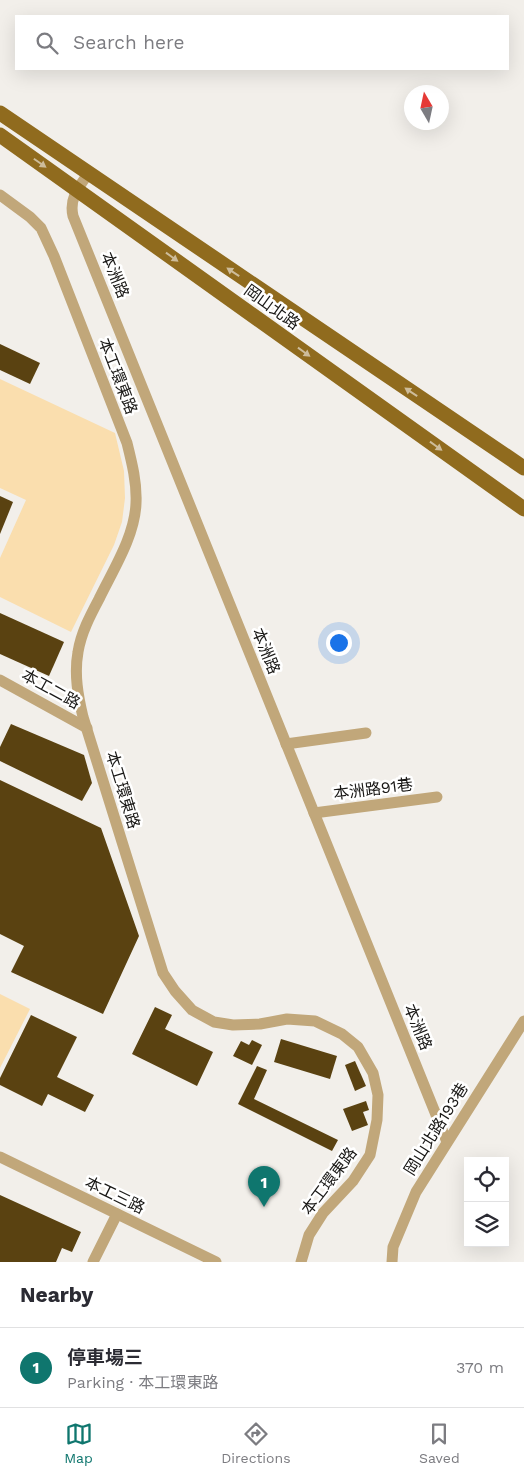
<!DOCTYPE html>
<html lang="en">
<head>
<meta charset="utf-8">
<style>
  :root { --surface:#fff; --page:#f2f2f3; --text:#2b2b33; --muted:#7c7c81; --line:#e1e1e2; --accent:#0f766e }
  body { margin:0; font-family:"Work Sans","Noto Sans TC",sans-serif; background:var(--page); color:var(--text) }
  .controls { position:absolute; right:15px; bottom:15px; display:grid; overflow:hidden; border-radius:0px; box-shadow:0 5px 20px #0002 }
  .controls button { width:45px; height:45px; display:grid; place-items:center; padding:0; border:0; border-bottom:1px solid var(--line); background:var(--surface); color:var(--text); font:25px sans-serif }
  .compass { position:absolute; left:404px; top:85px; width:45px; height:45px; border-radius:50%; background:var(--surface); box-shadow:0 5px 20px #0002; rotate:351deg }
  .you { position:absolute; left:338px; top:642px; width:18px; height:18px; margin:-12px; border:4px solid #fff; border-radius:50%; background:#1a73e8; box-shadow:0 0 0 8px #1a73e833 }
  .badge { display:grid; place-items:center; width:32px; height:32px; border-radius:50%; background:var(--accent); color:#fff; font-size:16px; font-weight:700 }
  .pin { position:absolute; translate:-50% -41px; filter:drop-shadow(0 1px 2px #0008) }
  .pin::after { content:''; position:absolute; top:26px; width:18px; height:15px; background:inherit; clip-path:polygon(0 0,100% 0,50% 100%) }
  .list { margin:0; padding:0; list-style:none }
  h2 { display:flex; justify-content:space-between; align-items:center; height:65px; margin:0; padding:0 20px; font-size:21px }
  h2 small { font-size:16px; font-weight:400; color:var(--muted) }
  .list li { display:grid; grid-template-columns:32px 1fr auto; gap:15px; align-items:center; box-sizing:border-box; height:80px; padding:0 20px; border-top:1px solid var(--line) }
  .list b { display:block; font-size:19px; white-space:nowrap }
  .list p { margin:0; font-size:16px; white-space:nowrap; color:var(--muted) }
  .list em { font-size:16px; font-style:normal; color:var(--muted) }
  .icon { flex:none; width:28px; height:28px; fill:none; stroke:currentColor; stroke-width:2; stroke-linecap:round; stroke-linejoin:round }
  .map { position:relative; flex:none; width:524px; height:1262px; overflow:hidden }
  .search { position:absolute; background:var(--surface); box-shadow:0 5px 20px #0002; left:15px; right:15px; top:15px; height:55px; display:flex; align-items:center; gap:12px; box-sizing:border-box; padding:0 18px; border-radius:0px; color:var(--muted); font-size:19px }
  .sheet { height:145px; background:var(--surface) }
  nav { display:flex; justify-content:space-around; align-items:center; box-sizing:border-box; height:70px; border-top:1px solid var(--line); background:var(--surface); font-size:14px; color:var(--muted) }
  nav a { display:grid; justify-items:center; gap:2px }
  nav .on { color:var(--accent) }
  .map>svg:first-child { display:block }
  .grass { fill:#fadeae }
  .building { fill:#5a4211 }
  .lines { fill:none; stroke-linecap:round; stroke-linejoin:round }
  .minor { stroke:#c1a77a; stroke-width:11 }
  .major { stroke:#906b1e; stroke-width:15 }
  .oneway { fill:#cdbc9a }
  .labels { text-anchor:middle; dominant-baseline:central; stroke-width:5; stroke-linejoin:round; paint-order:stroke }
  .street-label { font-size:16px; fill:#181715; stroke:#fff }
</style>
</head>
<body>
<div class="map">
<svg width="524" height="1262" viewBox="0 0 524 1262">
  <rect width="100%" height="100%" fill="#f2efea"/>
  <!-- grass -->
  <g class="grass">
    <polygon points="0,379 115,433 124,471 125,498 122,522 114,545 71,632 0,597 0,558 26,500 0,488"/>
    <polygon points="0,994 30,1009 0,1068"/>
  </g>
  <!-- building -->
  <g class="building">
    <polygon points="0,344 40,363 30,384 0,370"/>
    <polygon points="0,496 13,502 0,534"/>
    <polygon points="0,613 64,642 49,676 0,654"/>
    <polygon points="11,724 84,755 92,783 82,801 0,761 0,747"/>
    <polygon points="0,780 101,828 139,936 103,1014 11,972 24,946 0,934"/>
    <polygon points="155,1007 172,1015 165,1029 213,1052 197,1086 132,1054"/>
    <polygon points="31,1015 77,1037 57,1077 94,1095 85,1112 48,1094 42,1106 0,1085 0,1078"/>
    <polygon points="281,1039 337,1056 330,1079 274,1062"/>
    <polygon points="252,1040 262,1045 252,1065 233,1056 241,1041 249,1045"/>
    <polygon points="355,1061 366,1086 355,1091 345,1065"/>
    <polygon points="257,1066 267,1070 254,1099 338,1140 332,1151 238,1104"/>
    <polygon points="366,1101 369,1110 363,1112 368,1125 352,1131 343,1109"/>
    <polygon points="0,1195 81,1232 72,1252 62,1248 56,1262 0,1262"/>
  </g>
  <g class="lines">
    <!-- minor -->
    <g class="minor">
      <path d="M88 174C78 188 69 199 73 216L447 1142"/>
      <path d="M0 195 30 217 41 228 54 256 127 443C132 463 137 483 136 503 135 536 113 570 99 599 90 616 81 633 78 652 74 674 78 696 83 717L163 973 175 991 192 1010 214 1022 233 1025 260 1024 287 1019 315 1021 342 1034 358 1047 373 1073 378 1095 377 1120 370 1155 353 1181 323 1213 309 1235 301 1262"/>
      <polyline points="0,680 87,728"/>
      <polyline points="286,744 366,733"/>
      <polyline points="314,813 437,797"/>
      <polyline points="0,1157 216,1262"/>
      <polyline points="93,1262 117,1214"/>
      <polyline points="392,1262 393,1247 416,1192 524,1021"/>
    </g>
    <!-- major -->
    <g class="major">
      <polyline points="0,113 524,468"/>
      <polyline points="0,135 524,509"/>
    </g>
  </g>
  <!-- one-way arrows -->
  <defs><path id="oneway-solid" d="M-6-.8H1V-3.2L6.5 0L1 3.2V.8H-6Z" transform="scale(1.25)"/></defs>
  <g class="oneway">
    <use href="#oneway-solid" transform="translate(40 163) rotate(35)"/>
    <use href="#oneway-solid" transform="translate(172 257) rotate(36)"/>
    <use href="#oneway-solid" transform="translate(233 272) rotate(-146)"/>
    <use href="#oneway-solid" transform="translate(304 352) rotate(36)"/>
    <use href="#oneway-solid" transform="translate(411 392) rotate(-146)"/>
    <use href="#oneway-solid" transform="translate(436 446) rotate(36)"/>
  </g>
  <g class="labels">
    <!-- street labels -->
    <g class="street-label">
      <text transform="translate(115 275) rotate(68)">本洲路</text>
      <text transform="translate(272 307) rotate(36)">岡山北路</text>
      <text transform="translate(118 376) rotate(69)">本工環東路</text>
      <text transform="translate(266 651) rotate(68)">本洲路</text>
      <text transform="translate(51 689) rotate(29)">本工二路</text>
      <text transform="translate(373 789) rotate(-7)">本洲路91巷</text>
      <text transform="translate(123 790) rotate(73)">本工環東路</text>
      <text transform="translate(418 1027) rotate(68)">本洲路</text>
      <text transform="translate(436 1129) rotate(-58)">岡山北路193巷</text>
      <text transform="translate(329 1181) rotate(-53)">本工環東路</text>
      <text transform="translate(115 1195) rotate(26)">本工三路</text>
    </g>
  </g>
</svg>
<div class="controls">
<button><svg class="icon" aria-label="locate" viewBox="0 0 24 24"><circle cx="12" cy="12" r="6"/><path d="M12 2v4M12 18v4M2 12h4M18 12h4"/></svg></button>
<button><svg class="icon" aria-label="layers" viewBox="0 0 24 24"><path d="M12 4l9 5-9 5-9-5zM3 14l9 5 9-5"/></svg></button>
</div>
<svg class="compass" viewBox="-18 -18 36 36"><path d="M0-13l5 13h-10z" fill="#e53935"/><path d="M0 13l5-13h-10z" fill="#7c7c81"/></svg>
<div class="you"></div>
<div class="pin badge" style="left:264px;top:1207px">1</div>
<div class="search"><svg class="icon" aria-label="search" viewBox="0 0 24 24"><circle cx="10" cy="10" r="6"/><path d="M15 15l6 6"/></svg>Search here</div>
</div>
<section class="sheet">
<h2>Nearby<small></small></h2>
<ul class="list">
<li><span class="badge">1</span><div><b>停車場三</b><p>Parking · 本工環東路</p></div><em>370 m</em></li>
</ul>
</section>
<nav>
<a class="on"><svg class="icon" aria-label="map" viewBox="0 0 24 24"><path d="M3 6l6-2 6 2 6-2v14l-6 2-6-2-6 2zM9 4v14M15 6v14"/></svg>Map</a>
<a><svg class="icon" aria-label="directions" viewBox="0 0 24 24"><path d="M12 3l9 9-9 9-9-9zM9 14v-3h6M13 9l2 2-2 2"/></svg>Directions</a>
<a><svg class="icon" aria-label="saved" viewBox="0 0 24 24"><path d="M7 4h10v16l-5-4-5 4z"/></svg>Saved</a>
</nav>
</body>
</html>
